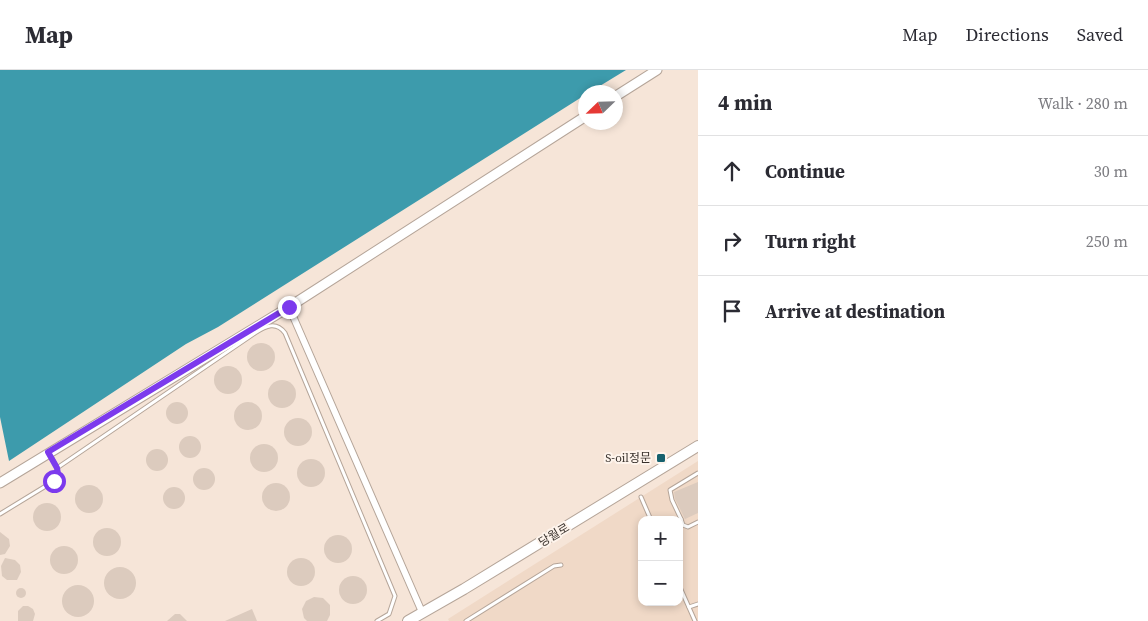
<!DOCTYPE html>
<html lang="en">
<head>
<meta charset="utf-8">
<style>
  :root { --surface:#fff; --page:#f7f7f7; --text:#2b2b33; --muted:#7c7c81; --line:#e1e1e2 }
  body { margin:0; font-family:"Source Serif 4","Noto Sans KR",serif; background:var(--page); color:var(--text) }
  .controls { position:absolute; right:15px; bottom:15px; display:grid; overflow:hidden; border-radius:10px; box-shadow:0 2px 8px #0003 }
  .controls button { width:45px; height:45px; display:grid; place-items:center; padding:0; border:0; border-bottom:1px solid var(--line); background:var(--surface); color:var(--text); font:25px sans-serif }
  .compass { position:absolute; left:578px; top:15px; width:45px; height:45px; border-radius:50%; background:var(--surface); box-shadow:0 2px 8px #0003; rotate:247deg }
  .stop { position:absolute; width:15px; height:15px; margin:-11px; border:4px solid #7c3aed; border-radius:50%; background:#fff }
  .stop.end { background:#7c3aed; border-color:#fff; box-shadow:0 1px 5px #0008 }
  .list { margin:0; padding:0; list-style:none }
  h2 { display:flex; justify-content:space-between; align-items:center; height:65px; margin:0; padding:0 20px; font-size:21px }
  h2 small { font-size:16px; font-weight:400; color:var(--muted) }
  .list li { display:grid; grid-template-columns:32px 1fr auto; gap:15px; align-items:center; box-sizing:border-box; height:70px; padding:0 20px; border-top:1px solid var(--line) }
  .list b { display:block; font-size:19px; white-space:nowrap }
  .list em { font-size:16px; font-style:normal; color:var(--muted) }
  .icon { flex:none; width:28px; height:28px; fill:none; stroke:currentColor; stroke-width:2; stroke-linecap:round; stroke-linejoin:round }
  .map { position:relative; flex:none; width:698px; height:551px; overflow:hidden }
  header { display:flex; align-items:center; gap:30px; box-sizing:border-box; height:70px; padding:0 25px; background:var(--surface); border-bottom:1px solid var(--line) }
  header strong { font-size:24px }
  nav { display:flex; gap:28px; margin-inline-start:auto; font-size:18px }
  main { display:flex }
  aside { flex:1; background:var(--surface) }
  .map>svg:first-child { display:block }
  .built { fill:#f0d9c7; fill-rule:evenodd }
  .water { fill:#3d9bac }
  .building { fill:#dccbbe }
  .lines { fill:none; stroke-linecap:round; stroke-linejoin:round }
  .lane-casing { stroke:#b5a599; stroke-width:5 }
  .street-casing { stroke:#b5a599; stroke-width:8 }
  .secondary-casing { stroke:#b5a599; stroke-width:11 }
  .primary-casing { stroke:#b5a599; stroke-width:12 }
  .lane { stroke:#fff; stroke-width:3 }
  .street { stroke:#fff; stroke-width:6 }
  .secondary { stroke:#fff; stroke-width:9 }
  .primary { stroke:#fff; stroke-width:10 }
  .route { stroke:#7c3aed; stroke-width:6 }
  .poi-dot { fill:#16616e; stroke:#fef4ec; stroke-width:2 }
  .labels { text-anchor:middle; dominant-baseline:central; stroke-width:4; stroke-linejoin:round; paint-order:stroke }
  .poi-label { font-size:12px; fill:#38312c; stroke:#fef4ec; text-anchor:end }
  .street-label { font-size:12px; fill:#38312c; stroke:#fef4ec }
</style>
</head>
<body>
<header>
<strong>Map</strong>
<nav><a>Map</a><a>Directions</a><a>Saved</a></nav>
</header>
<main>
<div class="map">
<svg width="698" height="551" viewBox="0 0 698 551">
  <rect width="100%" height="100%" fill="#f6e5d8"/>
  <!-- built -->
  <path class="built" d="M698 391V551H449L448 549ZM642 450H679V532H642Z"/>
  <!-- water -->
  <polygon class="water" points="0,0 626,0 590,22 586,22 585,25 218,257 186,274 9,391 0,347"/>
  <!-- building -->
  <g class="building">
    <circle cx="261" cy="287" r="14"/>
    <circle cx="228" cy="310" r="14"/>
    <circle cx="282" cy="324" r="14"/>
    <circle cx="177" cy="343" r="11"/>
    <circle cx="248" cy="346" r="14"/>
    <circle cx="298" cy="362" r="14"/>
    <circle cx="190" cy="377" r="11"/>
    <circle cx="264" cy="388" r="14"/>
    <circle cx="157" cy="390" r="11"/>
    <circle cx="311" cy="403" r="14"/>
    <circle cx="204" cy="409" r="11"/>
    <polygon points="698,412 698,443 685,449 675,429 674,422"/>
    <circle cx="276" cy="427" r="14"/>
    <circle cx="89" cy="429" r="14"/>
    <circle cx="174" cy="428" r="11"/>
    <circle cx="47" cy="447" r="14"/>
    <circle cx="107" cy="472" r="14"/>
    <polygon points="0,462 9,469 10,476 5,484 0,485"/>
    <circle cx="338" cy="479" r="14"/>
    <circle cx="64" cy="490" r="14"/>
    <circle cx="301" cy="502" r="14"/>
    <polygon points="5,488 15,490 20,495 21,502 17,510 7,510 2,506 1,496"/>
    <circle cx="120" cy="513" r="16"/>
    <circle cx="353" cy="520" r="14"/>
    <circle cx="78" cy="531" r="16"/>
    <circle cx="21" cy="523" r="5"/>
    <polygon points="314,527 323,528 330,535 330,545 327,551 307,551 304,548 302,539 306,531"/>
    <polygon points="23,536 28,536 33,539 35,544 33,551 18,551 18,541"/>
    <polygon points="252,539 257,551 225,551"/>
    <polygon points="175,544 180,544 187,551 167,551"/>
  </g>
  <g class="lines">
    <defs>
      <g id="lane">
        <path d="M57 398 255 263C266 256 276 251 285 263L395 526 389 544 377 551"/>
        <polyline points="641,427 651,450"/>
        <path d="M0 444 54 411C61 399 56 396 50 385"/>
        <polyline points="681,449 683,455 688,457 698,452"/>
        <polyline points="679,450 681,449 672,430 670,420 698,403"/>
        <polyline points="679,515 695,551"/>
        <polyline points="689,537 698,534"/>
        <polyline points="466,551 554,496 561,495"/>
      </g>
      <polyline id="street" points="289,237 422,542"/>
      <g id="secondary">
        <polyline points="616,26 657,0"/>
        <polyline points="0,413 289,237 586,46"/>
      </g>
      <polyline id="primary" points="408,551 464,519 698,376"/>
    </defs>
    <!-- lane casing -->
    <use href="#lane" class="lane-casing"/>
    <!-- street casing -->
    <use href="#street" class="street-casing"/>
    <!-- secondary casing -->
    <use href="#secondary" class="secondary-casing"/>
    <!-- primary casing -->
    <use href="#primary" class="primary-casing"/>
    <!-- lane -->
    <use href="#lane" class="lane"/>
    <!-- street -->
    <use href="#street" class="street"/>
    <!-- secondary -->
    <use href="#secondary" class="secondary"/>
    <!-- primary -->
    <use href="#primary" class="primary"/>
  </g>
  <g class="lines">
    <!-- route -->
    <polyline class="route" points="54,411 58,404 57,398 48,382 289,237"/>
  </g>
  <!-- markers -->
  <rect class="poi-dot" x="656" y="383" width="10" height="10" rx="2.5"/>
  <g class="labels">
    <!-- poi labels -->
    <g class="poi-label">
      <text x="651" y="388">S-oil정문</text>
    </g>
    <!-- street labels -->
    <g class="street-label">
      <text transform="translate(554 465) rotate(-31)">당월로</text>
    </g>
  </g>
</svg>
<div class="controls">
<button>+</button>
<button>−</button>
</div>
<svg class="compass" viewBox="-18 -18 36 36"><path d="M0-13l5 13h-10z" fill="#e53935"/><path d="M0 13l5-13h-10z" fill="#7c7c81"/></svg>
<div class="stop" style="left:54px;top:411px"></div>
<div class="stop end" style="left:289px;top:237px"></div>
</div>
<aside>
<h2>4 min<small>Walk · 280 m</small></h2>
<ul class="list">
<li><svg class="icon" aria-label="ahead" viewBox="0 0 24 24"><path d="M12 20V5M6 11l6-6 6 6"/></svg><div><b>Continue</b></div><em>30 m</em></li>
<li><svg class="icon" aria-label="right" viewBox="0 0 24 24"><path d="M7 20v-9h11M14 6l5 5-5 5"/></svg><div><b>Turn right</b></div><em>250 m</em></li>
<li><svg class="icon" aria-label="arrive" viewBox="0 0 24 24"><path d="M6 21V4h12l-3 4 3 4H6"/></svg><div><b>Arrive at destination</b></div></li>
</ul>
</aside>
</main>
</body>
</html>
